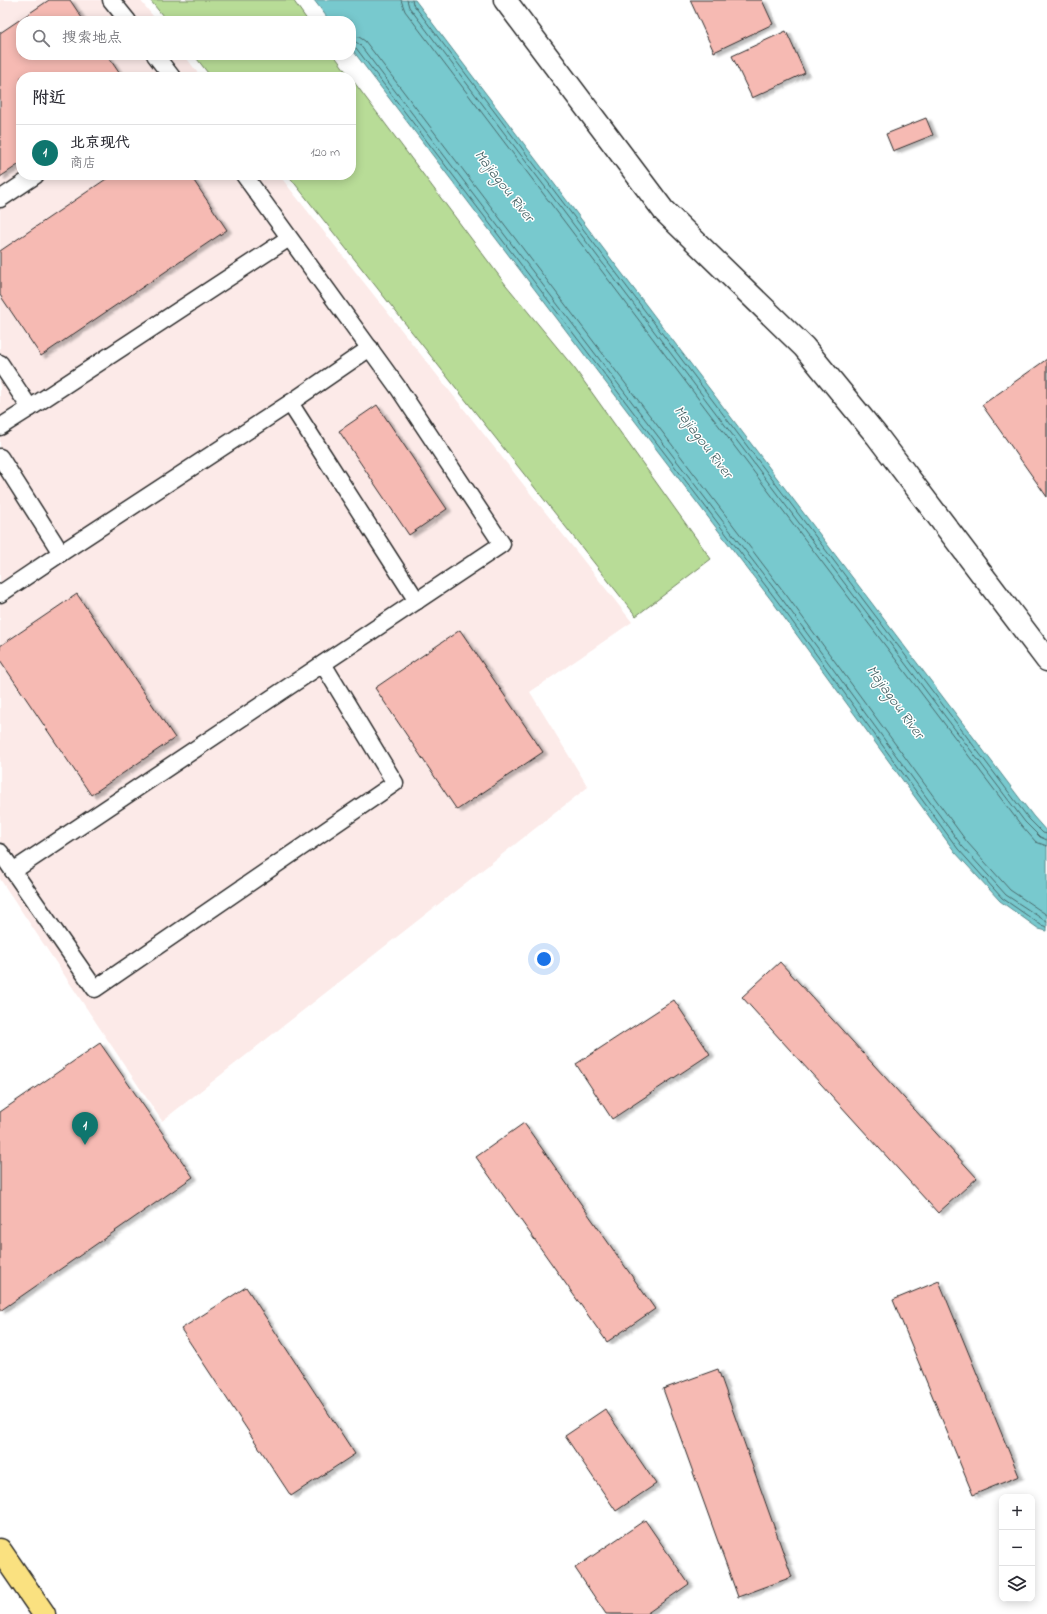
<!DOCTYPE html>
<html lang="zh">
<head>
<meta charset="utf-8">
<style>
  :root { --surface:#fff; --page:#f7f7f7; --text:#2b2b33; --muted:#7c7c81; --line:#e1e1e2; --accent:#0f766e }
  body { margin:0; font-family:"Indie Flower","LXGW WenKai TC",sans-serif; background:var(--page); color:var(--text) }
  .controls { position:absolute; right:12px; bottom:12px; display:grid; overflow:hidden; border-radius:8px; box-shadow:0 2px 10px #0003 }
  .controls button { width:36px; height:36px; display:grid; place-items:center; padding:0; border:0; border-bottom:1px solid var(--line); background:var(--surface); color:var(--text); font:20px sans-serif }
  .you { position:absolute; left:544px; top:959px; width:14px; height:14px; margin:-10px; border:3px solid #fff; border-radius:50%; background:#1a73e8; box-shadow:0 0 0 6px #1a73e833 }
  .badge { display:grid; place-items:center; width:26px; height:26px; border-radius:50%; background:var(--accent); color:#fff; font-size:13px; font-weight:700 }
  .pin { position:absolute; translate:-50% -33px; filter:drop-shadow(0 1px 2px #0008) }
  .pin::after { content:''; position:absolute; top:21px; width:14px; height:12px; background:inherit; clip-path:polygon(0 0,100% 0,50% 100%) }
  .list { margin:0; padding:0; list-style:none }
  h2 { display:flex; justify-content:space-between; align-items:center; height:52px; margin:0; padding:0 16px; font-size:17px }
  h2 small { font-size:13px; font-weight:400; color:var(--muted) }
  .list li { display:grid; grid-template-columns:26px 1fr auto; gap:12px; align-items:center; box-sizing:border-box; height:56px; padding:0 16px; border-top:1px solid var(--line) }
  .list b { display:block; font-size:15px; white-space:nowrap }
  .list p { margin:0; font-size:13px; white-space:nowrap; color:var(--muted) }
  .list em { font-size:13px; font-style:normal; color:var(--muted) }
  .icon { flex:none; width:22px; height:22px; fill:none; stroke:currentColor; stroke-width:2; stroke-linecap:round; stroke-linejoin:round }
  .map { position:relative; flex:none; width:1047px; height:1614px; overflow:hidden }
  .search { position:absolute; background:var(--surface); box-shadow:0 2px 10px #0003; left:16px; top:16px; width:340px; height:44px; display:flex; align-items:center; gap:10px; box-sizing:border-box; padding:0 14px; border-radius:16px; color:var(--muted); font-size:15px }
  .panel { position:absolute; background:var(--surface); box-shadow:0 2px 10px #0003; left:16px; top:72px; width:340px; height:108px; border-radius:16px }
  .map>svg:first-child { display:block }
  .built { fill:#fceae8 }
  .green { fill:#b8dc97; stroke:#728461 }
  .water { fill:#78c9ce; stroke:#598a8d }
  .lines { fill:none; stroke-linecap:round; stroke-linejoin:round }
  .shore { stroke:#4a6a6c; stroke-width:1 }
  .building { fill:#f6bab3; stroke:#2b2b2b; filter:url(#shadow) }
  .lane-casing { stroke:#2b2b2b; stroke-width:19 }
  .street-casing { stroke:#2b2b2b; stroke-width:25 }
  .primary-casing { stroke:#2b2b2b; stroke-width:25 }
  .lane { stroke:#fff; stroke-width:16 }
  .street { stroke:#fff; stroke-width:22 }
  .primary { stroke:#fae180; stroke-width:22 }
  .labels { text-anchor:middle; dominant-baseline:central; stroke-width:3; stroke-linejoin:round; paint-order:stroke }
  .water-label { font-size:15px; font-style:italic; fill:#466264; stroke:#fff }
</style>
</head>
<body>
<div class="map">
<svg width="1047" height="1614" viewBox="0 0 1047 1614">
  <defs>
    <filter id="shadow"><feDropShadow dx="4.5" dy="2.5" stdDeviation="1" flood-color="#0004"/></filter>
  </defs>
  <rect width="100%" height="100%" fill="#fff"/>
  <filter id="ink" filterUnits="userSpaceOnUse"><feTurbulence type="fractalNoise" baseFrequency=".025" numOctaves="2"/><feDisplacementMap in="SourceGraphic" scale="8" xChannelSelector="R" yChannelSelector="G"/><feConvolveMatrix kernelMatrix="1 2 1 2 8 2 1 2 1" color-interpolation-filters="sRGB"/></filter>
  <g filter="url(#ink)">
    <!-- built -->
    <polygon class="built" points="0,0 140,0 157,21 21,21 21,55 184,55 201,77 21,77 21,175 279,175 632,622 530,692 588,787 162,1121 0,879"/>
    <!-- green -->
    <g class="green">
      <polygon points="150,0 293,0 308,21 167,21"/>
      <polygon points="194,55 334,55 350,77 211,77"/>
      <polygon points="351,78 506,285 575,369 711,559 636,616 288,175 351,175"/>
    </g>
    <!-- water -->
    <polygon class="water" points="314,0 415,0 1033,816 1047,832 1047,931 1039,929 1000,901 955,852 775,605 351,48 351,21 330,21"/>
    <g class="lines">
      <!-- shore -->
      <g class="shore">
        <polyline points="401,0 405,11 1021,825 1036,842 1047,846"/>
        <polyline points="407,0 409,7 1025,822 1040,837 1047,840"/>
        <polyline points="412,0 413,4 1029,819 1043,833 1047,834"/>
        <polyline points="351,35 359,37 365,41 787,596 967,842 1010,890 1047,915"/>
        <polyline points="351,41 356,42 360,45 782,599 962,846 1006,895 1047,922"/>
        <polyline points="351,46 356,48 778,602 958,849 1002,898 1041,925 1047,927"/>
      </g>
    </g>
    <!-- building -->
    <g class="building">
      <polygon points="49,0 70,0 84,21 21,21 21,55 107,55 122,77 21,77 21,163 0,177 0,33"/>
      <polygon points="690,0 762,0 773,24 714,52"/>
      <polygon points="786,31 805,73 752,98 732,56"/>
      <polygon points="926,118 933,135 893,151 886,134"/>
      <polygon points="112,175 190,175 227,230 41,356 0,295 0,251"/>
      <polygon points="1047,359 1047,497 982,405"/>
      <polygon points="377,405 447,509 409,535 339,431"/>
      <polygon points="77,594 175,738 91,795 0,660 0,646"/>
      <polygon points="460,630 543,752 457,810 375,688"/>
      <polygon points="780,962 977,1178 938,1213 742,997"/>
      <polygon points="674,1000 710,1054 612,1119 576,1064"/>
      <polygon points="100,1043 193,1177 0,1311 0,1112"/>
      <polygon points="524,1123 655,1309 607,1342 476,1157"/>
      <polygon points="939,1281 1019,1476 973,1495 893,1300"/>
      <polygon points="246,1287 355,1454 291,1496 181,1329"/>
      <polygon points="718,1369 792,1577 738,1597 663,1389"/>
      <polygon points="605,1409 656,1484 616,1511 565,1436"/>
      <polygon points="645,1520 689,1584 646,1614 606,1614 575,1568"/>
    </g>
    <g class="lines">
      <defs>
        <g id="lane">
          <polyline points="111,0 128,21"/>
          <polyline points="155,55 172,77"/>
          <polyline points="0,199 36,175"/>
          <polyline points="0,363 30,408 0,427"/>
          <polyline points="290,403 370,348"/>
          <polyline points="30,408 289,238"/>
          <polyline points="0,457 61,553 0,594"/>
          <polyline points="61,553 290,403 417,601"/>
          <polyline points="0,852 95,989 395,783 323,664"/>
          <polyline points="13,871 502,544 399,389 244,175"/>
        </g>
        <polyline id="street" points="505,0 664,211 804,347 877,436 1047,660"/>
        <polyline id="primary" points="0,1550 44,1614"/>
      </defs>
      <!-- lane casing -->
      <use href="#lane" class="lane-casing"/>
      <!-- street casing -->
      <use href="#street" class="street-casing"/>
      <!-- primary casing -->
      <use href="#primary" class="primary-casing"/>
      <!-- lane -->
      <use href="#lane" class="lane"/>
      <!-- street -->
      <use href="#street" class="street"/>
      <!-- primary -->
      <use href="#primary" class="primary"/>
    </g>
  </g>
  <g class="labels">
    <!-- water labels -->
    <g class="water-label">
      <text transform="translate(504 186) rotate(52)">Majiagou River</text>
      <text transform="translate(703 442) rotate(53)">Majiagou River</text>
      <text transform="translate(895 702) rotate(54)">Majiagou River</text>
    </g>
  </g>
</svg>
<div class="controls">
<button>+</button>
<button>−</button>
<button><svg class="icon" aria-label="layers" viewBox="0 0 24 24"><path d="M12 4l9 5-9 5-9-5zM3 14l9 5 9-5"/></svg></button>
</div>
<div class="you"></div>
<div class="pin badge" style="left:85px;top:1145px">1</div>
<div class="search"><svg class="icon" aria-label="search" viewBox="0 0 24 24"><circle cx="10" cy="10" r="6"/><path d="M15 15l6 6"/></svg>搜索地点</div>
<section class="panel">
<h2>附近<small></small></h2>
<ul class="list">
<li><span class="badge">1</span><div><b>北京现代</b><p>商店</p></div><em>120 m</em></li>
</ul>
</section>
</div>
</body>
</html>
